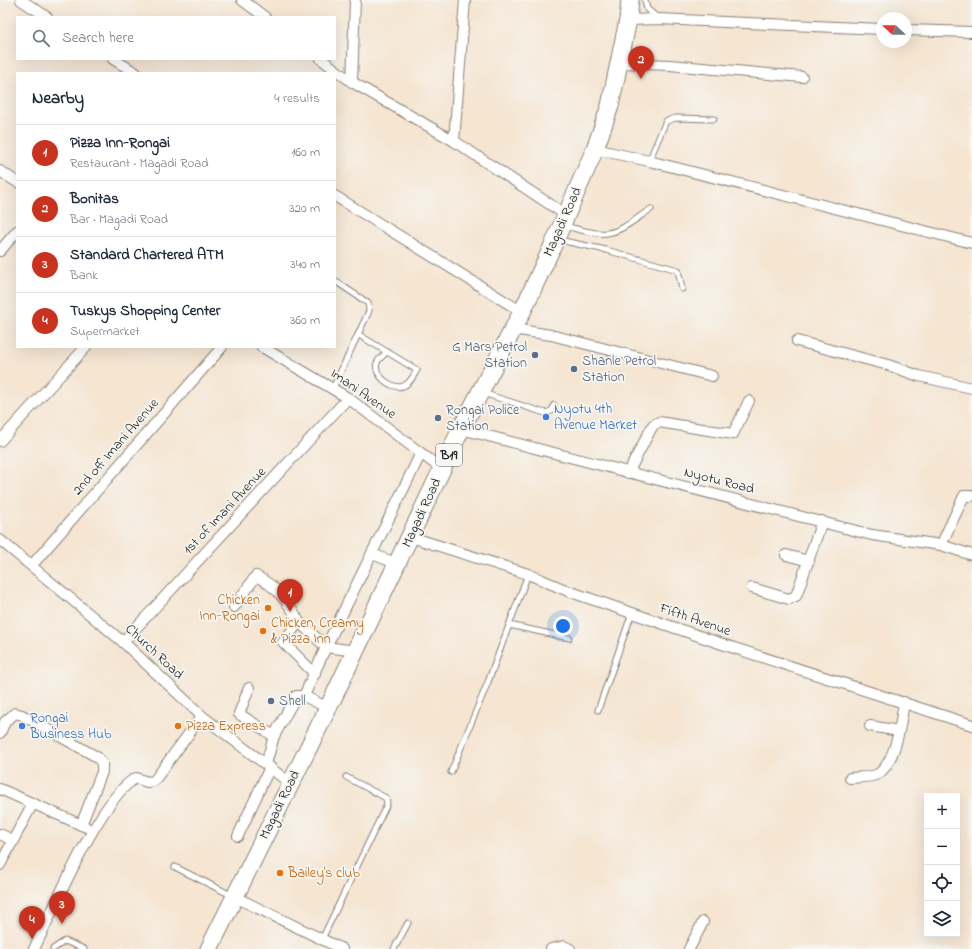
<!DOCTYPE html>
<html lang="en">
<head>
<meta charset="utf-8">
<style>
  :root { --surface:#fff; --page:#f2f2f3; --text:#1f2937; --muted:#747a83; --line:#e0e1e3; --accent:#c8321e }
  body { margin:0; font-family:"Indie Flower",sans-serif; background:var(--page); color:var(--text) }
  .controls { position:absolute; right:12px; bottom:12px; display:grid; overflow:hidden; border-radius:0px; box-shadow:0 4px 16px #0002 }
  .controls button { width:36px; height:36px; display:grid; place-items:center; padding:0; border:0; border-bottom:1px solid var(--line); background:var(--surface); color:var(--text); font:20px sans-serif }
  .compass { position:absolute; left:876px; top:12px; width:36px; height:36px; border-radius:50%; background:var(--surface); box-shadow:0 4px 16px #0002; rotate:292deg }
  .you { position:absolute; left:563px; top:626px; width:14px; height:14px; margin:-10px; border:3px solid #fff; border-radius:50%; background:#1a73e8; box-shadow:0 0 0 6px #1a73e833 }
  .badge { display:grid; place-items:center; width:26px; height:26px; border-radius:50%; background:var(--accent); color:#fff; font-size:13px; font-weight:700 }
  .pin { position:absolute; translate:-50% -33px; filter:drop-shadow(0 1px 2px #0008) }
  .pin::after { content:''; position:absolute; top:21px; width:14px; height:12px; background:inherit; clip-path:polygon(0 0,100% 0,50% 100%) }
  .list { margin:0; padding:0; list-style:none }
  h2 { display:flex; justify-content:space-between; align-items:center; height:52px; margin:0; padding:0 16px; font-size:17px }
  h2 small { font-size:13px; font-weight:400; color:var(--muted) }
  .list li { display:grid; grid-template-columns:26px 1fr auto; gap:12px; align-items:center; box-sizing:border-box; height:56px; padding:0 16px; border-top:1px solid var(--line) }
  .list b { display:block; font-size:15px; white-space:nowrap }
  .list p { margin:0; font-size:13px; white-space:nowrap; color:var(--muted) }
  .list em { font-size:13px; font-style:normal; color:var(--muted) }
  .icon { flex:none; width:22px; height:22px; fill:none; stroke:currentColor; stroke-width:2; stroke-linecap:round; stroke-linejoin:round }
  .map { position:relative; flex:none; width:972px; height:949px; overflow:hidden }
  .search { position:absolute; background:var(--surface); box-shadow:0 4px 16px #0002; left:16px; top:16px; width:320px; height:44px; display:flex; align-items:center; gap:10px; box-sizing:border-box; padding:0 14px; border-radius:0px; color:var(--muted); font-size:15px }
  .panel { position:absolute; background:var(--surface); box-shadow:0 4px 16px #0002; left:16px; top:72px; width:320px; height:276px; border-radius:0px }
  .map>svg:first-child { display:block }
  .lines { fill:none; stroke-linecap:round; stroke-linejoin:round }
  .service-casing { stroke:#888076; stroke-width:7 }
  .minor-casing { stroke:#888076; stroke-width:12 }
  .trunk-casing { stroke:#888076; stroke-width:19 }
  .service { stroke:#fff; stroke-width:5 }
  .minor { stroke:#fff; stroke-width:10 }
  .trunk { stroke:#fff; stroke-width:17 }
  .service-dot { fill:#5c6f8a; stroke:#f6f6f2; stroke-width:1.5 }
  .shop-dot { fill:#3f7fe0; stroke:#f6f6f2; stroke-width:1.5 }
  .food-dot { fill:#e8710a; stroke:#f6f6f2; stroke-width:1.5 }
  .labels { text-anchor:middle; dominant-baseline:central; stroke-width:3.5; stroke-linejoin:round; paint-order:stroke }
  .shield { fill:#f6f6f2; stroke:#5d5d5c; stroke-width:1 }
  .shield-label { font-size:13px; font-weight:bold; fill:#1c1c1c }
  .street-label { font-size:14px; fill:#1c1c1c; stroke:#f6f6f2 }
  .service-label { font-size:14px; fill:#4e5e75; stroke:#f6f6f2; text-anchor:start }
  .shop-label { font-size:14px; fill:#366cbe; stroke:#f6f6f2; text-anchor:start }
  .food-label { font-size:14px; fill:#c56008; stroke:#f6f6f2; text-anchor:start }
</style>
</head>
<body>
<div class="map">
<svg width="972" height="949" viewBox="0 0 972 949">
  <rect width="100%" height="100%" fill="#f6f6f2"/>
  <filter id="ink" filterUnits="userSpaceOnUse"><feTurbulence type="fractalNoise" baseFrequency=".025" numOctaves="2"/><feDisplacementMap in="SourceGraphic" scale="8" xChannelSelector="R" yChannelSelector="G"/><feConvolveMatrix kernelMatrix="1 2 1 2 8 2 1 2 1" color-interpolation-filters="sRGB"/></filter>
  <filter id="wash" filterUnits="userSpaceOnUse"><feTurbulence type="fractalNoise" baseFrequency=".012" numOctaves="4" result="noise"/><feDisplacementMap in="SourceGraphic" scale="16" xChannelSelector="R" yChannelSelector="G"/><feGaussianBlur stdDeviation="0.9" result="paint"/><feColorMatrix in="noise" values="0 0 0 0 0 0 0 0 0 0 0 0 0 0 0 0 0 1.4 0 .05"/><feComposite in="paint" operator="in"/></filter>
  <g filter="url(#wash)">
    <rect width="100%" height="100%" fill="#f5e5d1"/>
  </g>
  <g filter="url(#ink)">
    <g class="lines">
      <defs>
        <g id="service">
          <polyline points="645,0 647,9 659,19"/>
          <polyline points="649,161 666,121 676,118 714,119"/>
          <path d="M565 226C578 229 594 235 607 233 623 231 638 217 651 209"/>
          <polyline points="559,240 606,250 678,270 682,289"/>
          <path d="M359 335 417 370C414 375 410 384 403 386 392 390 373 375 377 363 378 359 384 355 387 352"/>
          <polyline points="333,388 369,311 368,303 335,281"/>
          <polyline points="483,393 545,413 552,411 554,405"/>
          <polyline points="509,625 569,638"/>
          <polyline points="598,710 632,613"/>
          <polyline points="451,772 488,682 528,574"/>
          <polyline points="175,867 233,896"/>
          <polyline points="322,939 387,804 386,798 346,777"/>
          <polyline points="53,949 65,941 84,949"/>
          <polyline points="394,949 408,923"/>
        </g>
        <g id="minor">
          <polyline points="21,0 47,17"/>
          <polyline points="242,0 265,17"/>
          <polyline points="628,20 659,19 882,29"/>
          <polyline points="906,30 972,32"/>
          <polyline points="113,59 136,73"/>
          <polyline points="321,59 352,82 454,141 566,215"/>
          <polyline points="620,63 670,65 802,77"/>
          <polyline points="352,82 355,0"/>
          <polyline points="454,141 465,0"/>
          <polyline points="595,149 649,161 972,243"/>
          <polyline points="0,171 17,182"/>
          <polyline points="335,196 522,312"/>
          <polyline points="0,251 17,231"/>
          <polyline points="513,329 551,335 712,376"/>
          <polyline points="797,341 888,365 919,376 972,388"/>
          <polyline points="262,347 348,398 443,470"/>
          <polyline points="461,429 872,535 941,545 972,555"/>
          <polyline points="0,441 86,347"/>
          <polyline points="628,473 653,425 659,422 733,434 749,401"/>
          <polyline points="411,537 528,574 568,591 728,646 972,725"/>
          <polyline points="0,540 123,642 202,716 290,783"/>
          <polyline points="941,545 964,496 972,496"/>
          <polyline points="372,554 398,564"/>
          <polyline points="786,555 809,561"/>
          <polyline points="32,565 222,347"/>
          <polyline points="752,588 789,599 796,596 822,521"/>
          <path d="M234 607 256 576C276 586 289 602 299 622"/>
          <polyline points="123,642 348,398"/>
          <polyline points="315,674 283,642 299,622 326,647 356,651"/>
          <polyline points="249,688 239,714 274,736"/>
          <polyline points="328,708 304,696 326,647 421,453"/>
          <polyline points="870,726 899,731"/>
          <polyline points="0,733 5,722 15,713 22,715 97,757 102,763 102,772 81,825"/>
          <polyline points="266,764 274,736 296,696 304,696"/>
          <path d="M850 778C859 777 870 778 878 774 896 762 901 721 904 702"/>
          <polyline points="0,789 86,827"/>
          <polyline points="0,834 14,841"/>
          <polyline points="238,836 270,767"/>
          <polyline points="0,865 33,803"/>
          <polyline points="235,897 342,949"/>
          <path d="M34 949C54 909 100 797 136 778L147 782 154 781 202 716"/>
          <polyline points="551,949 564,946 570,949"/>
          <polyline points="689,949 703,922"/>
        </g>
        <polyline id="trunk" points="209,949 333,698 461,429 522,312 554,243 595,149 610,106 628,20 630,0"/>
      </defs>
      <!-- service casing -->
      <use href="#service" class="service-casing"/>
      <!-- minor casing -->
      <use href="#minor" class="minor-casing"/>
      <!-- trunk casing -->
      <use href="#trunk" class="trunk-casing"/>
      <!-- service -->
      <use href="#service" class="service"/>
      <!-- minor -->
      <use href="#minor" class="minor"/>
      <!-- trunk -->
      <use href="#trunk" class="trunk"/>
    </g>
  </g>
  <!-- markers -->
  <g class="service-dot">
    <circle cx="535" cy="355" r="4"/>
    <circle cx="574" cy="369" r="4"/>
    <circle cx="438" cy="418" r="4"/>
    <circle cx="271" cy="701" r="4"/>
  </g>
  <g class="shop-dot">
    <circle cx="546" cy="417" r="4"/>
    <circle cx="22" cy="726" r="4"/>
  </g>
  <g class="food-dot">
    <circle cx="268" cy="608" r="4"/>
    <circle cx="263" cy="631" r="4"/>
    <circle cx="178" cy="726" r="4"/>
    <circle cx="280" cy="873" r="4"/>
  </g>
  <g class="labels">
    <!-- shield labels -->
    <rect class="shield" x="436" y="444" width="26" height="22" rx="3"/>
    <g class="shield-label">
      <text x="449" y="455">B19</text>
    </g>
    <!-- street labels -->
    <g class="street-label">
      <text transform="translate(563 222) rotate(-66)">Magadi Road</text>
      <text transform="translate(363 394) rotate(35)">Imani Avenue</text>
      <text transform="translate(116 447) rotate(-49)">2nd off Imani Avenue</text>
      <text transform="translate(719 481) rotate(14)">Nyotu Road</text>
      <text transform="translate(225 511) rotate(-47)">1st of Imani Avenue</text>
      <text transform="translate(422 513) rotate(-65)">Magadi Road</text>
      <text transform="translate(695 620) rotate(19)">Fifth Avenue</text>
      <text transform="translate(154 652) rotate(43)">Church Road</text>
      <text transform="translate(280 805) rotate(-64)">Magadi Road</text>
    </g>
    <!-- service labels -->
    <g class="service-label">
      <text x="527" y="347" text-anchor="end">G Mars Petrol<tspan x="527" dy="16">Station</tspan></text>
      <text x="582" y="361">Shanle Petrol<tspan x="582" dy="16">Station</tspan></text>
      <text x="446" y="410">Rongai Police<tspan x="446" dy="16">Station</tspan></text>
      <text x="279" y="701">Shell</text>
    </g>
    <!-- shop labels -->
    <g class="shop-label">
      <text x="554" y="409">Nyotu 4th<tspan x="554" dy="16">Avenue Market</tspan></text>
      <text x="30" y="718">Rongai<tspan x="30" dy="16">Business Hub</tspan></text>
    </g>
    <!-- food labels -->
    <g class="food-label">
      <text x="260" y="600" text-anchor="end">Chicken<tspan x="260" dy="16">Inn-Rongai</tspan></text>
      <text x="271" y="623">Chicken, Creamy<tspan x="271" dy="16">&amp; Pizza Inn</tspan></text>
      <text x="186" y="726">Pizza Express</text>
      <text x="288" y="873">Bailey's club</text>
    </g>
  </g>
</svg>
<div class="controls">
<button>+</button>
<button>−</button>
<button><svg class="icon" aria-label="locate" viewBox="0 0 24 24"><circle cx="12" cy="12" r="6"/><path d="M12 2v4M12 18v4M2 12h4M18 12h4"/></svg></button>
<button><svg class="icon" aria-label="layers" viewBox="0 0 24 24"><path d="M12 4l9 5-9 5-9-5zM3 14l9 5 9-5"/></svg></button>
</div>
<svg class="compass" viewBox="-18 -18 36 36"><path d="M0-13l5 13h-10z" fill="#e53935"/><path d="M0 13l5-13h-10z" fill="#747a83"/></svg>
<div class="you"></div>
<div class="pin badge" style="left:290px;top:612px">1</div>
<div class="pin badge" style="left:641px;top:79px">2</div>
<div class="pin badge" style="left:62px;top:924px">3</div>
<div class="pin badge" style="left:32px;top:939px">4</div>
<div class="search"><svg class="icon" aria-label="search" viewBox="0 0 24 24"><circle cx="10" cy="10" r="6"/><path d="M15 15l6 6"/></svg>Search here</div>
<section class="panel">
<h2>Nearby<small>4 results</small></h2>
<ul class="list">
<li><span class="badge">1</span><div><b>Pizza Inn-Rongai</b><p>Restaurant · Magadi Road</p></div><em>160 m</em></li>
<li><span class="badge">2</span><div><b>Bonitas</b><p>Bar · Magadi Road</p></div><em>320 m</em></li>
<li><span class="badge">3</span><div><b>Standard Chartered ATM</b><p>Bank</p></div><em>340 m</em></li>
<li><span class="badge">4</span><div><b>Tuskys Shopping Center</b><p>Supermarket</p></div><em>360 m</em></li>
</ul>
</section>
</div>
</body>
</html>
